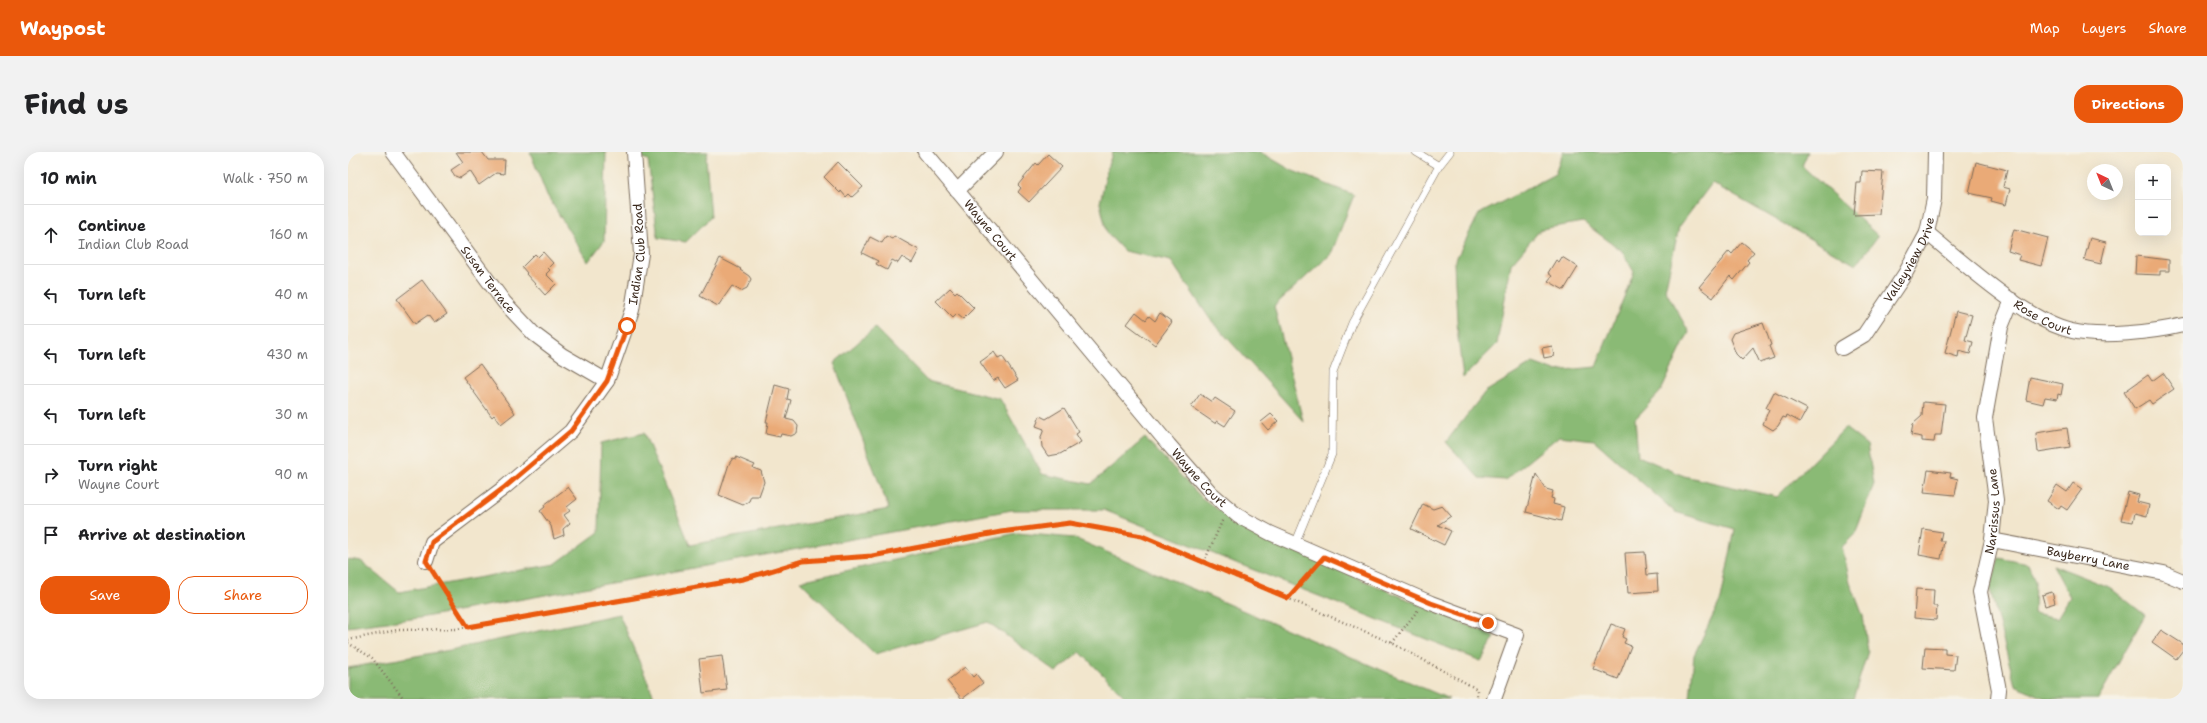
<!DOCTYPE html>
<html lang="en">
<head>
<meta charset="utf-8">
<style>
  :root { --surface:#fff; --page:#f2f2f2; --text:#202124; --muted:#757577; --line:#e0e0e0; --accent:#ea580c }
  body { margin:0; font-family:"Shantell Sans",sans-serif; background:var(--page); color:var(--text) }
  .controls { position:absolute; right:12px; top:12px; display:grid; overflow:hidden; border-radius:8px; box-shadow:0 4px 16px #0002 }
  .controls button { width:36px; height:36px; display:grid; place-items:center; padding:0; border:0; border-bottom:1px solid var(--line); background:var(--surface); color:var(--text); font:20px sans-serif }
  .compass { position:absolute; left:1739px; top:12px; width:36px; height:36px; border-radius:50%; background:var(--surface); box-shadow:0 4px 16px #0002; rotate:317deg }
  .stop { position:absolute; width:12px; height:12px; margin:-9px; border:3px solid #ea580c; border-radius:50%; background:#fff }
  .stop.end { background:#ea580c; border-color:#fff; box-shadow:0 1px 4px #0008 }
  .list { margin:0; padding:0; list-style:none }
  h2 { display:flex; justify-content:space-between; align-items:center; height:52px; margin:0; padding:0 16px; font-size:17px }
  h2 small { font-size:13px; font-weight:400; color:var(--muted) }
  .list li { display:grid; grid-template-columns:26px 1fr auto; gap:12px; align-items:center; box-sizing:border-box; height:60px; padding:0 16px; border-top:1px solid var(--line) }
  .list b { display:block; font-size:15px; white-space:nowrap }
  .list p { margin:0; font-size:13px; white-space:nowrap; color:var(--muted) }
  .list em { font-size:13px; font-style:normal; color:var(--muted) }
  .actions { display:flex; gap:8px; padding:12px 16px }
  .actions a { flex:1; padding:9px 0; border:1px solid var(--accent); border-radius:16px; text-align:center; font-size:14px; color:var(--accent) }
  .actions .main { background:var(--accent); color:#fff }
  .icon { flex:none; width:22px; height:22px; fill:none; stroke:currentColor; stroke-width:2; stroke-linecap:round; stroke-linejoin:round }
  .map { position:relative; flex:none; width:1835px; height:547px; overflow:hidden; border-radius:16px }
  header { display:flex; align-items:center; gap:24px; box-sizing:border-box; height:56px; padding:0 20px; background:var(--accent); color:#fff }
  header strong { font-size:19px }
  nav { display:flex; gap:22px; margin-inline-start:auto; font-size:14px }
  .intro { display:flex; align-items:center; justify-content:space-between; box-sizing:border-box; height:96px; padding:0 24px }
  h1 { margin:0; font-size:28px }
  .button { padding:10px 18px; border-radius:16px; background:var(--accent); color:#fff; font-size:14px; font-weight:700 }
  main { display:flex; gap:24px; padding:0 24px }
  aside { flex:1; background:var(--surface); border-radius:16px; box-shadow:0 4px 16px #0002 }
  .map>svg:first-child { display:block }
  .forest { fill:#8aba74; stroke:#627249 }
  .building { fill:#eaaa77 }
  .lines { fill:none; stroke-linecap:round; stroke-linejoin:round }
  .lane-casing { stroke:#7b6c5b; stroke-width:8 }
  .street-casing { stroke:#7b6c5b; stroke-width:16 }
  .path { stroke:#7b6c5b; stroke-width:2.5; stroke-dasharray:1 3; stroke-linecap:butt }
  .lane { stroke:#fff; stroke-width:7 }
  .street { stroke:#fff; stroke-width:14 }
  .route { stroke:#ea580c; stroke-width:5 }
  .labels { text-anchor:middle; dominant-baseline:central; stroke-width:3; stroke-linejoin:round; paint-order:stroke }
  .street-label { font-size:12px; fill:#3b2a1e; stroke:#f7f3e8 }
</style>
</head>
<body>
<header>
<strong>Waypost</strong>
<nav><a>Map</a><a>Layers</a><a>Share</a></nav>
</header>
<div class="intro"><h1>Find us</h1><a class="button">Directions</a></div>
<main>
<aside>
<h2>10 min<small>Walk · 750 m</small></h2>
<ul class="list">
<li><svg class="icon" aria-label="ahead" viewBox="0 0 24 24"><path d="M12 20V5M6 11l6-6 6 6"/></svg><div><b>Continue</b><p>Indian Club Road</p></div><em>160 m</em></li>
<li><svg class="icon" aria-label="left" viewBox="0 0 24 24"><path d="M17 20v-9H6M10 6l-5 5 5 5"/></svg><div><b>Turn left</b></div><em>40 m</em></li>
<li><svg class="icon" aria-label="left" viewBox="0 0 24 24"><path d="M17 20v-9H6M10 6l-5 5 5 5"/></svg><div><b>Turn left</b></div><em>430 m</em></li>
<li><svg class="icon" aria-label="left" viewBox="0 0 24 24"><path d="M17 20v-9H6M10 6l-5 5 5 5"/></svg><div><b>Turn left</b></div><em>30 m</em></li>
<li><svg class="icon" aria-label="right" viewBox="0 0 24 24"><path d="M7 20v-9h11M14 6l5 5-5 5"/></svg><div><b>Turn right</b><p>Wayne Court</p></div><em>90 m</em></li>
<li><svg class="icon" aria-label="arrive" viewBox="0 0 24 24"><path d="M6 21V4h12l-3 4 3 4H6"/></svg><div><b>Arrive at destination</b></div></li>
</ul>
<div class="actions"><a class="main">Save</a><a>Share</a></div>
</aside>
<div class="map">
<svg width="1835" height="547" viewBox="0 0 1835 547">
  <rect width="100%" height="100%" fill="#f7f3e8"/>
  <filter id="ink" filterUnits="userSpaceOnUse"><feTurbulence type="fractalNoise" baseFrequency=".025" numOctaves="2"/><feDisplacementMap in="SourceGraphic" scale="8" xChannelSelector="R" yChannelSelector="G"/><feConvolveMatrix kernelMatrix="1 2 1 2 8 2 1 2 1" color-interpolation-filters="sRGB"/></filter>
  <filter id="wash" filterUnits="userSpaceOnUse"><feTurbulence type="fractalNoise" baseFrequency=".012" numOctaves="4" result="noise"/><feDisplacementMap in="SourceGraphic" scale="16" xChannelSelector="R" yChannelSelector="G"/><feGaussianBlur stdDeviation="0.9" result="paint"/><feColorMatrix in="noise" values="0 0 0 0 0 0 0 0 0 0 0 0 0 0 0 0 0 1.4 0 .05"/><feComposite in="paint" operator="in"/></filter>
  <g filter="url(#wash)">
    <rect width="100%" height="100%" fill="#f2e6cd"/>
    <!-- forest -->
    <g class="forest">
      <polygon points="182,0 258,0 256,89 240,110 199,43"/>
      <polygon points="278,0 360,0 358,7 363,65 338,90 310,86 300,8"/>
      <polygon points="765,0 912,0 945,19 1006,43 983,102 926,154 955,269 862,167 823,109 776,99 759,81 752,51 760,13"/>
      <polygon points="1215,0 1460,0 1454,14 1530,84 1508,113 1364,31 1331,75 1317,138 1341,180 1313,239 1287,267 1290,304 1336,324 1429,345 1497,276 1519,293 1526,332 1507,382 1494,395 1502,430 1515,464 1520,499 1505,547 1342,547 1346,503 1373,447 1387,377 1327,360 1246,288 1211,284 1157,328 1131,326 1098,290 1137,240 1185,211 1207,219 1248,215 1286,120 1274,99 1235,70 1193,77 1163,112 1149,192 1115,226 1110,186 1106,111 1131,62 1207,22"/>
      <polygon points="527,176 579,229 652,247 694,322 743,332 797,286 854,346 896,377 1147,485 1133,509 756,358 664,358 71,466 0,475 0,407 13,409 51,440 207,412 251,380 253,291 296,281 342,393 541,357 486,211"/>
      <polygon points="669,381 726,386 1101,547 779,547 732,500 708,520 640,470 527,502 452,429"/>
      <polygon points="1651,406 1680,412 1687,429 1686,461 1709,466 1722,445 1705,413 1761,435 1797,463 1750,547 1699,547 1667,533 1642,437"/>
      <polygon points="271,462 307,547 0,547 0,516 102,498"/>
    </g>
    <g id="blocks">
      <!-- building -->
      <g class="building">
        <polygon points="108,0 134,0 140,8 157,8 156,22 148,21 131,33 122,19 112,26 107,24 103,18 115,10"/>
        <polygon points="700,2 714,15 681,50 670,40 673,36 670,33 688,11 690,13"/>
        <polygon points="490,10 515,35 504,45 501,42 498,45 493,39 492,41 476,25"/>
        <polygon points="1628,10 1659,18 1655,35 1662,37 1658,53 1643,49 1644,46 1621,41"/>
        <polygon points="1514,19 1535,20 1531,62 1506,63 1509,31 1513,31"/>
        <polygon points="1666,77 1700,86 1693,114 1670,108 1672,103 1660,99"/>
        <polygon points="538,84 544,87 546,84 571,98 564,111 554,105 550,111 544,108 539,118 528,112 530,109 514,101 522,85 534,91"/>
        <polygon points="1742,86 1758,90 1753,112 1736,108"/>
        <polygon points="1394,90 1406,100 1399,108 1401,110 1386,128 1382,124 1365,146 1351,135 1381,99 1384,102"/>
        <polygon points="195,100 205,111 200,116 202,118 198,122 208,132 197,143 178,122 179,121 174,115 187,102 190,105"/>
        <polygon points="1788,104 1821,108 1821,119 1812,119 1812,123 1787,122"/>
        <polygon points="1214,105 1230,115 1216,138 1200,129 1204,124 1200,121 1208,108 1211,110"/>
        <polygon points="372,106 393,117 392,118 401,124 403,127 399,136 393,139 384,134 370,154 352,144"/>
        <polygon points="74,128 99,162 86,171 80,163 67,172 49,147"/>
        <polygon points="602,136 607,141 609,139 626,156 615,167 609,162 605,166 588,149"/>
        <polygon points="1608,159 1624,163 1617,188 1625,190 1622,202 1611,199 1610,205 1597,201"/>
        <polygon points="788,160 798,168 801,164 807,169 812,161 824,170 807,193 779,172"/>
        <polygon points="1415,171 1423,193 1421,194 1426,206 1412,211 1405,196 1394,208 1388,202 1382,187 1385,181"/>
        <polygon points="1204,194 1206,204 1196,206 1194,196"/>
        <polygon points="646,200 650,206 654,204 670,228 657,236 650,226 645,229 632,210"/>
        <polygon points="132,212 167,261 153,272 146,263 144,265 115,225"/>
        <polygon points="1815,221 1826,237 1804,252 1801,248 1787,257 1776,240 1800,223 1804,229"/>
        <polygon points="1682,225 1715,232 1713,243 1710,242 1709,247 1697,245 1695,252 1678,248"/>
        <polygon points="427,233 441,237 439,247 443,248 438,267 446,269 450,274 449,281 443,284 433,282 432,285 418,282 420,270 418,270"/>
        <polygon points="1426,240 1459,257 1452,270 1439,263 1438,266 1435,265 1430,274 1425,278 1415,272 1421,257 1418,256"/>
        <polygon points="852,242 864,250 867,246 887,259 877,274 869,269 868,272 843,255"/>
        <polygon points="1575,250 1597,252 1593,283 1587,283 1586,290 1574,289 1574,285 1563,283 1565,272 1574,264"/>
        <polygon points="716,256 731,280 728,282 733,290 712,302 700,304 694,295 693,285 696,277 688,274 692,264 698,267"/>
        <polygon points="923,262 930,269 920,278 913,270"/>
        <polygon points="1719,276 1722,295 1690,300 1688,281"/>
        <polygon points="388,305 407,313 405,316 413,319 416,330 411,344 403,344 401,349 395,353 371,343 381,312 385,306 388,307"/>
        <polygon points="1580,318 1603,321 1602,325 1610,327 1607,343 1576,340"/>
        <polygon points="1188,322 1198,337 1205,339 1203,346 1206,347 1205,352 1216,355 1213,369 1178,360"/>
        <polygon points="1725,331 1734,337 1719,358 1713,354 1711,357 1699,349 1709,333 1719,340"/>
        <polygon points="220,335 229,347 219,355 222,359 216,363 222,371 215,377 216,383 206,387 203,374 192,359 197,355 196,353"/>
        <polygon points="1780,340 1791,343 1789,350 1801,353 1799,364 1787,361 1785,370 1773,368"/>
        <polygon points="1075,352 1085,357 1094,354 1103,364 1090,373 1103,379 1096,393 1063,377"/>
        <polygon points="1575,377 1594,380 1592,389 1596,389 1593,407 1571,403"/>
        <polygon points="1297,400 1299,423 1309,422 1310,439 1280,441 1277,401"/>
        <polygon points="1568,437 1586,438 1585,454 1589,454 1588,468 1566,466"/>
        <polygon points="1704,440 1707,451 1697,454 1694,443"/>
        <polygon points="1263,472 1277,477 1274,485 1278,487 1276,491 1283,494 1270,527 1245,517"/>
        <polygon points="1813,478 1835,492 1835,498 1828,507 1804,490"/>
        <polygon points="1577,495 1597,496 1597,502 1608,503 1606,518 1575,516"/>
        <polygon points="374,504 379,538 355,541 351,507"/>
        <polygon points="617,515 625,525 628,522 635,531 614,547 599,529"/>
      </g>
    </g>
  </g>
  <g filter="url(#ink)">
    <use href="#blocks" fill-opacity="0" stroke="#7b6c5b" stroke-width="1"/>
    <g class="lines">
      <defs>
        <g id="lane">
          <polyline points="1068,0 1091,14"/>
          <polyline points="947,392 984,302 985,220 1004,171 1091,14 1102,0"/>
        </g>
        <g id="street">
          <path id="s1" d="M45 0 156 150 186 182 214 203 259 229"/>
          <path id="s2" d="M577 0 821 293 863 341 890 364 922 381 1083 451 1169 483 1146 547"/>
          <polyline points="609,39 648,0"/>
          <path id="s3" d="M1579 81C1615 110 1680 170 1724 179 1753 186 1806 180 1835 173"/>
          <path id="s4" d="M1494 196 1516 183 1557 122 1579 81 1586 47 1587 0"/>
          <path id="s5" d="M1644 388 1816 421 1835 429"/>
          <path id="s6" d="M78 409 84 390 157 335 223 279 259 229 284 158 293 102 286 0"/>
          <path id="s7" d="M1650 547 1651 538 1632 440 1644 388 1648 348 1637 266 1653 175 1664 148"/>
        </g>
      </defs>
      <!-- lane casing -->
      <use href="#lane" class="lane-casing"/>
      <!-- street casing -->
      <use href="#street" class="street-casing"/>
      <!-- path -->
      <g class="path">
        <polyline points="856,410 875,367"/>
        <polyline points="84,419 120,475"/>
        <polyline points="940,446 967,415"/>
        <polyline points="0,488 49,478 108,477 395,427 455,409 524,404 653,380 722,371 794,384 1044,491 1129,537 1129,547"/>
        <polyline points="0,491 24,506 56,547"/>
        <polyline points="1044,491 1070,458"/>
      </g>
      <!-- lane -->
      <use href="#lane" class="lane"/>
      <!-- street -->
      <use href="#street" class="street"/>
    </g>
  </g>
  <g class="lines" filter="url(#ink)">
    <!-- route -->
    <polyline class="route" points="279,174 259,229 223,279 157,335 84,390 78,409 120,475 395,427 455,409 524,404 653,380 722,371 794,384 940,446 976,405 1083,451 1140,471"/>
  </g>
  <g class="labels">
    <!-- street labels -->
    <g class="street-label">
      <text stroke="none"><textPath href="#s2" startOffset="102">Wayne Court</textPath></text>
      <text stroke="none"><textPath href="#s6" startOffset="391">Indian Club Road</textPath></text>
      <text stroke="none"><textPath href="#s4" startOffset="114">Valleyview Drive</textPath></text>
      <text stroke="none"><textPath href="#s1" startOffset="159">Susan Terrace</textPath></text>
      <text stroke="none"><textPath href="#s3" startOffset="144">Rose Court</textPath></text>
      <text stroke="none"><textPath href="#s2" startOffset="426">Wayne Court</textPath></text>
      <text stroke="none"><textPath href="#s7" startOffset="191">Narcissus Lane</textPath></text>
      <text stroke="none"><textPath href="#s5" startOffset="98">Bayberry Lane</textPath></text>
    </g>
  </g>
</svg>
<div class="controls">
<button>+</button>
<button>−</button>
</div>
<svg class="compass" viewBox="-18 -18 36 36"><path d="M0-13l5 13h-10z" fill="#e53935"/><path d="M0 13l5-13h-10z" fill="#757577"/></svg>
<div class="stop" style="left:279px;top:174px"></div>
<div class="stop end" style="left:1140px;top:471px"></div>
</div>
</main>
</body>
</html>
